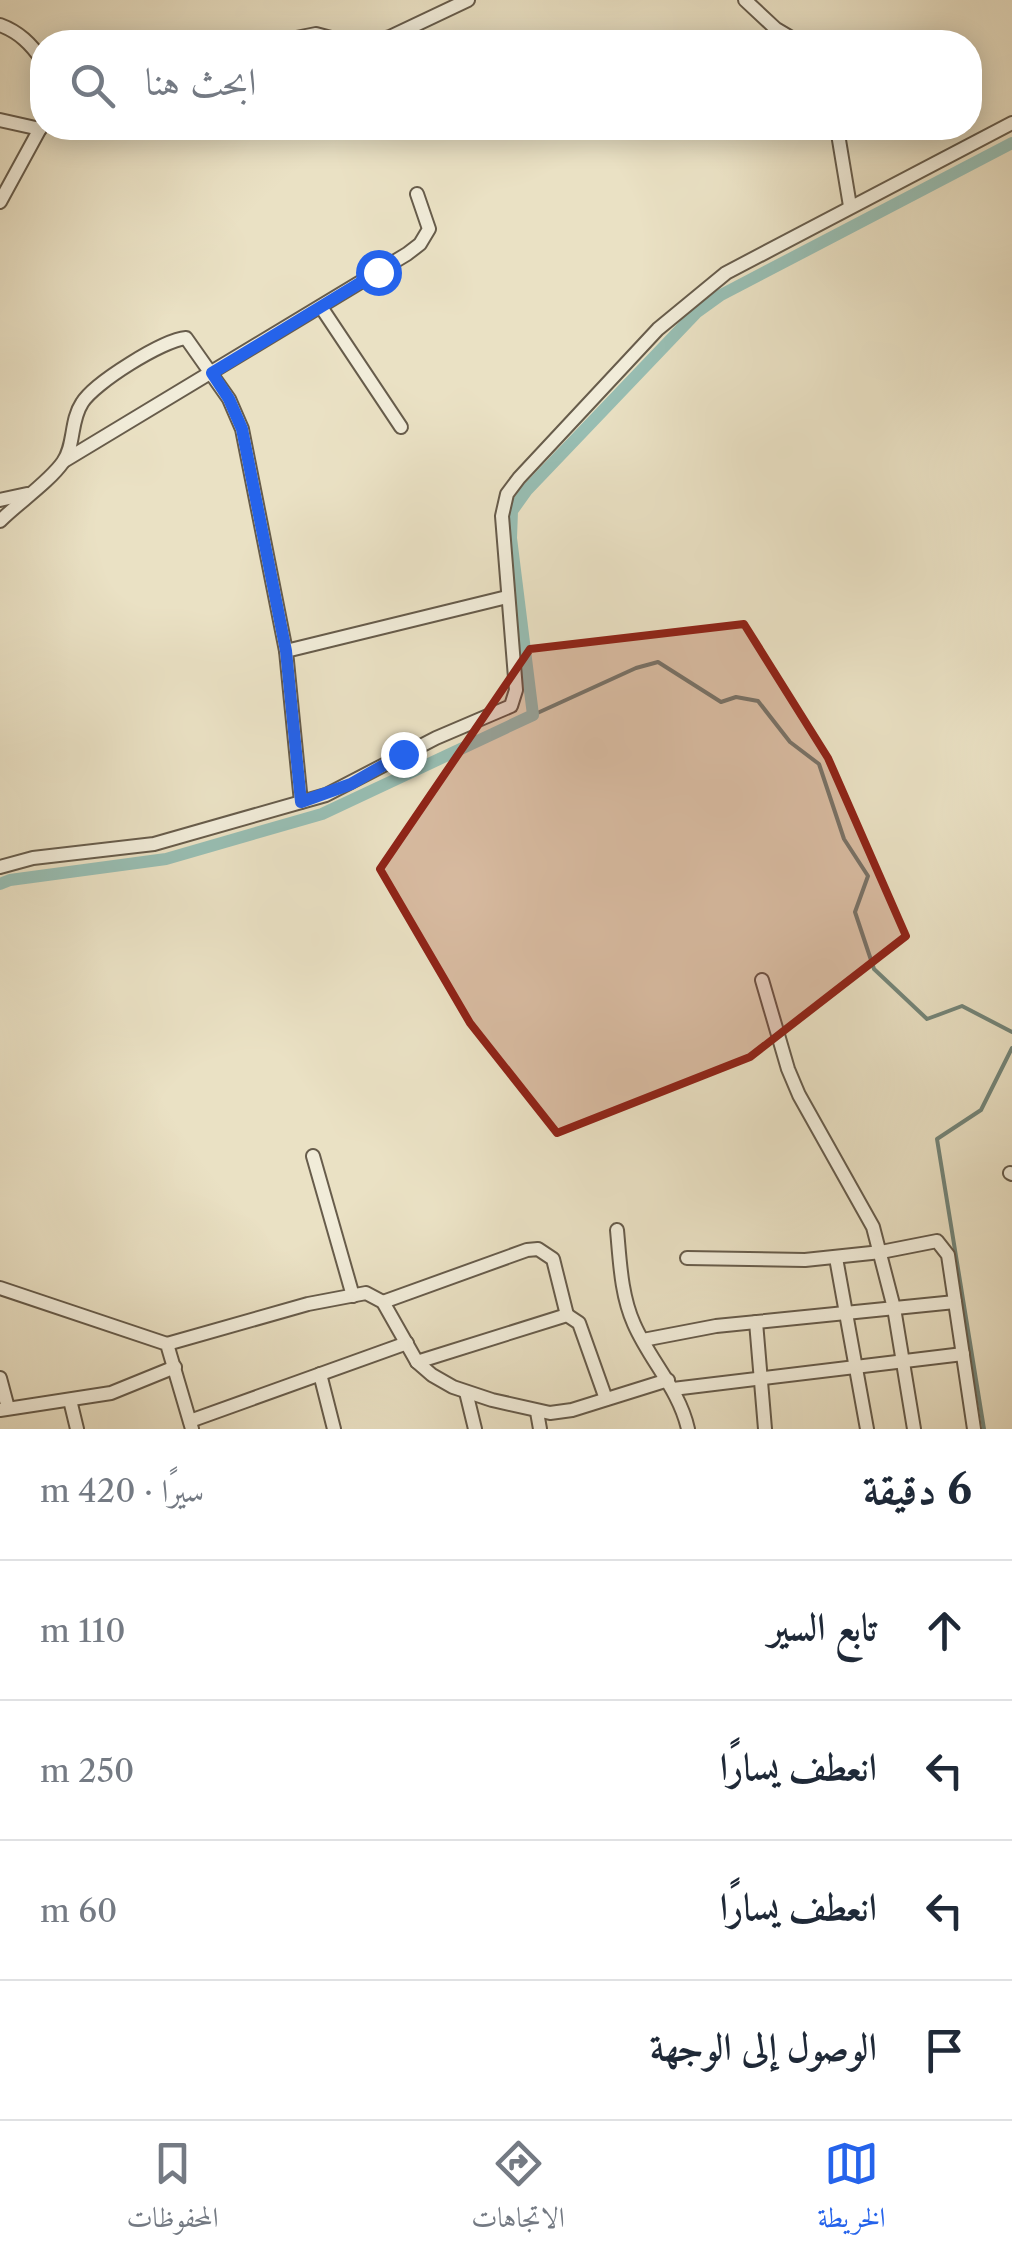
<!DOCTYPE html>
<html lang="ar">
<head>
<meta charset="utf-8">
<style>
  :root { --surface:#fff; --page:#f2f2f3; --text:#1f2937; --muted:#747a83; --line:#e0e1e3; --accent:#2563eb }
  body { margin:0; font-family:"Libre Caslon Text",Amiri,serif; background:var(--page); color:var(--text); direction:rtl }
  .stop { position:absolute; width:30px; height:30px; margin:-22px; border:8px solid #2563eb; border-radius:50%; background:#fff }
  .stop.end { background:#2563eb; border-color:#fff; box-shadow:0 2px 10px #0008 }
  .list { margin:0; padding:0; list-style:none }
  h2 { display:flex; justify-content:space-between; align-items:center; height:130px; margin:0; padding:0 40px; font-size:42px }
  h2 small { font-size:32px; font-weight:400; color:var(--muted) }
  .list li { display:grid; grid-template-columns:65px 1fr auto; gap:30px; align-items:center; box-sizing:border-box; height:140px; padding:0 40px; border-top:2px solid var(--line) }
  .list b { display:block; font-size:38px; white-space:nowrap }
  .list em { font-size:32px; font-style:normal; color:var(--muted) }
  .icon { flex:none; width:55px; height:55px; fill:none; stroke:currentColor; stroke-width:2; stroke-linecap:round; stroke-linejoin:round }
  .map { position:relative; flex:none; width:1012px; height:1429px; overflow:hidden; direction:ltr }
  .search { position:absolute; background:var(--surface); box-shadow:0 5px 25px #0003; left:30px; right:30px; top:30px; height:110px; display:flex; align-items:center; gap:25px; box-sizing:border-box; padding:0 35px; border-radius:40px; color:var(--muted); font-size:38px }
  .sheet { height:690px; background:var(--surface) }
  nav { display:flex; justify-content:space-around; align-items:center; box-sizing:border-box; height:140px; border-top:2px solid var(--line); background:var(--surface); font-size:28px; color:var(--muted) }
  nav a { display:grid; justify-items:center; gap:5px }
  nav .on { color:var(--accent) }
  .map>svg:first-child { display:block }
  .lines { fill:none; stroke-linecap:round; stroke-linejoin:round }
  .stream { stroke:#738579; stroke-width:4 }
  .canal { stroke:#98beb3; stroke-width:12 }
  .minor-casing { stroke:#675c4b; stroke-width:16 }
  .minor { stroke:#f1ecd9; stroke-width:12 }
  .route { stroke:#2563eb; stroke-width:12 }
  .marked { fill:#8f2418; fill-opacity:0.2; stroke:#8f2418; stroke-width:8; stroke-linejoin:round }
</style>
</head>
<body>
<div class="map">
<svg width="1012" height="1429" viewBox="0 0 1012 1429">
  <rect width="100%" height="100%" fill="#eae1c4"/>
  <filter id="stains"><feTurbulence type="fractalNoise" baseFrequency=".002" numOctaves="4"/><feColorMatrix values="0 0 0 0 .2 0 0 0 0 .09 0 0 0 0 .02 0 0 0 .5 -.17"/></filter>
  <radialGradient id="worn" r=".72"><stop offset=".6" stop-color="#630" stop-opacity="0"/><stop offset="1" stop-color="#630" stop-opacity=".3"/></radialGradient>
  <g class="lines">
    <!-- stream -->
    <g class="stream">
      <polyline points="533,715 636,668 658,662 721,702 736,697 758,701 790,742 819,764 844,839 868,876 855,912 874,969 927,1019 962,1006 1012,1032"/>
      <polyline points="984,1429 937,1139 981,1110 1012,1048"/>
    </g>
    <!-- canal -->
    <polyline class="canal" points="0,884 10,880 166,859 322,814 533,715 511,538 512,511 527,490 696,313 721,295 1012,143"/>
    <defs>
      <g id="minor">
        <polyline points="745,0 776,29 798,42"/>
        <path d="M0 25C19 32 31 44 42 60"/>
        <polyline points="276,42 316,34 346,42"/>
        <polyline points="370,42 390,37 468,0"/>
        <polyline points="0,120 40,129"/>
        <polyline points="837,128 850,206"/>
        <polyline points="0,202 42,125"/>
        <polyline points="321,307 401,427"/>
        <polyline points="64,461 407,254 420,244 429,229 417,194"/>
        <polyline points="0,500 27,494"/>
        <path d="M0 521C18 503 49 482 63 462 75 445 70 421 82 403 94 383 163 340 186 338L229 399 242 429 286 651"/>
        <polyline points="301,802 286,651 507,597"/>
        <polyline points="0,867 33,858 154,844 326,795 436,738 511,706 516,690 502,516 507,494 519,478 658,329 726,273 1012,123"/>
        <polyline points="762,980 788,1069 799,1095 873,1227 894,1308 914,1429"/>
        <polyline points="313,1156 353,1296"/>
        <polyline points="1010,1173 1012,1174"/>
        <path d="M617 1230C620 1262 621 1295 634 1324 650 1361 679 1389 688 1429"/>
        <polyline points="687,1258 805,1260 881,1252 937,1241 948,1255 974,1429"/>
        <polyline points="836,1258 867,1429"/>
        <polyline points="0,1288 167,1344 192,1429"/>
        <polyline points="383,1302 527,1250 538,1249 553,1259 567,1315"/>
        <polyline points="756,1322 765,1429"/>
        <polyline points="643,1340 716,1326 955,1302"/>
        <polyline points="167,1344 308,1304 366,1293 383,1302 417,1362 432,1375 453,1387 492,1400 550,1413 572,1410 668,1380"/>
        <polyline points="417,1362 567,1315 579,1323 606,1399"/>
        <polyline points="320,1374 334,1429"/>
        <polyline points="0,1378 8,1408"/>
        <polyline points="673,1389 963,1354"/>
        <polyline points="466,1392 475,1429"/>
        <polyline points="70,1400 77,1429"/>
        <polyline points="0,1410 111,1393 175,1367"/>
        <polyline points="537,1412 540,1429"/>
        <polyline points="190,1421 407,1343"/>
      </g>
    </defs>
    <!-- minor casing -->
    <use href="#minor" class="minor-casing"/>
    <!-- minor -->
    <use href="#minor" class="minor"/>
  </g>
  <g class="lines">
    <!-- route -->
    <polyline class="route" points="378,272 212,373 229,399 242,429 286,651 301,802 351,784 403,754"/>
  </g>
  <!-- marked area -->
  <path class="marked" d="M744 624 828 758 906 936 750 1057 557 1133 470 1023 380 869 530 649Z"/>
  <rect width="100%" height="100%" filter="url(#stains)"/>
  <rect width="100%" height="100%" fill="url(#worn)"/>
</svg>
<div class="stop" style="left:378px;top:272px"></div>
<div class="stop end" style="left:403px;top:754px"></div>
<div class="search"><svg class="icon" aria-label="search" viewBox="0 0 24 24"><circle cx="10" cy="10" r="6"/><path d="M15 15l6 6"/></svg>ابحث هنا</div>
</div>
<section class="sheet">
<h2>6 دقيقة<small>سيرًا · 420 m</small></h2>
<ul class="list">
<li><svg class="icon" aria-label="ahead" viewBox="0 0 24 24"><path d="M12 20V5M6 11l6-6 6 6"/></svg><div><b>تابع السير</b></div><em>110 m</em></li>
<li><svg class="icon" aria-label="left" viewBox="0 0 24 24"><path d="M17 20v-9H6M10 6l-5 5 5 5"/></svg><div><b>انعطف يسارًا</b></div><em>250 m</em></li>
<li><svg class="icon" aria-label="left" viewBox="0 0 24 24"><path d="M17 20v-9H6M10 6l-5 5 5 5"/></svg><div><b>انعطف يسارًا</b></div><em>60 m</em></li>
<li><svg class="icon" aria-label="arrive" viewBox="0 0 24 24"><path d="M6 21V4h12l-3 4 3 4H6"/></svg><div><b>الوصول إلى الوجهة</b></div></li>
</ul>
</section>
<nav>
<a class="on"><svg class="icon" aria-label="map" viewBox="0 0 24 24"><path d="M3 6l6-2 6 2 6-2v14l-6 2-6-2-6 2zM9 4v14M15 6v14"/></svg>الخريطة</a>
<a><svg class="icon" aria-label="directions" viewBox="0 0 24 24"><path d="M12 3l9 9-9 9-9-9zM9 14v-3h6M13 9l2 2-2 2"/></svg>الاتجاهات</a>
<a><svg class="icon" aria-label="saved" viewBox="0 0 24 24"><path d="M7 4h10v16l-5-4-5 4z"/></svg>المحفوظات</a>
</nav>
</body>
</html>
